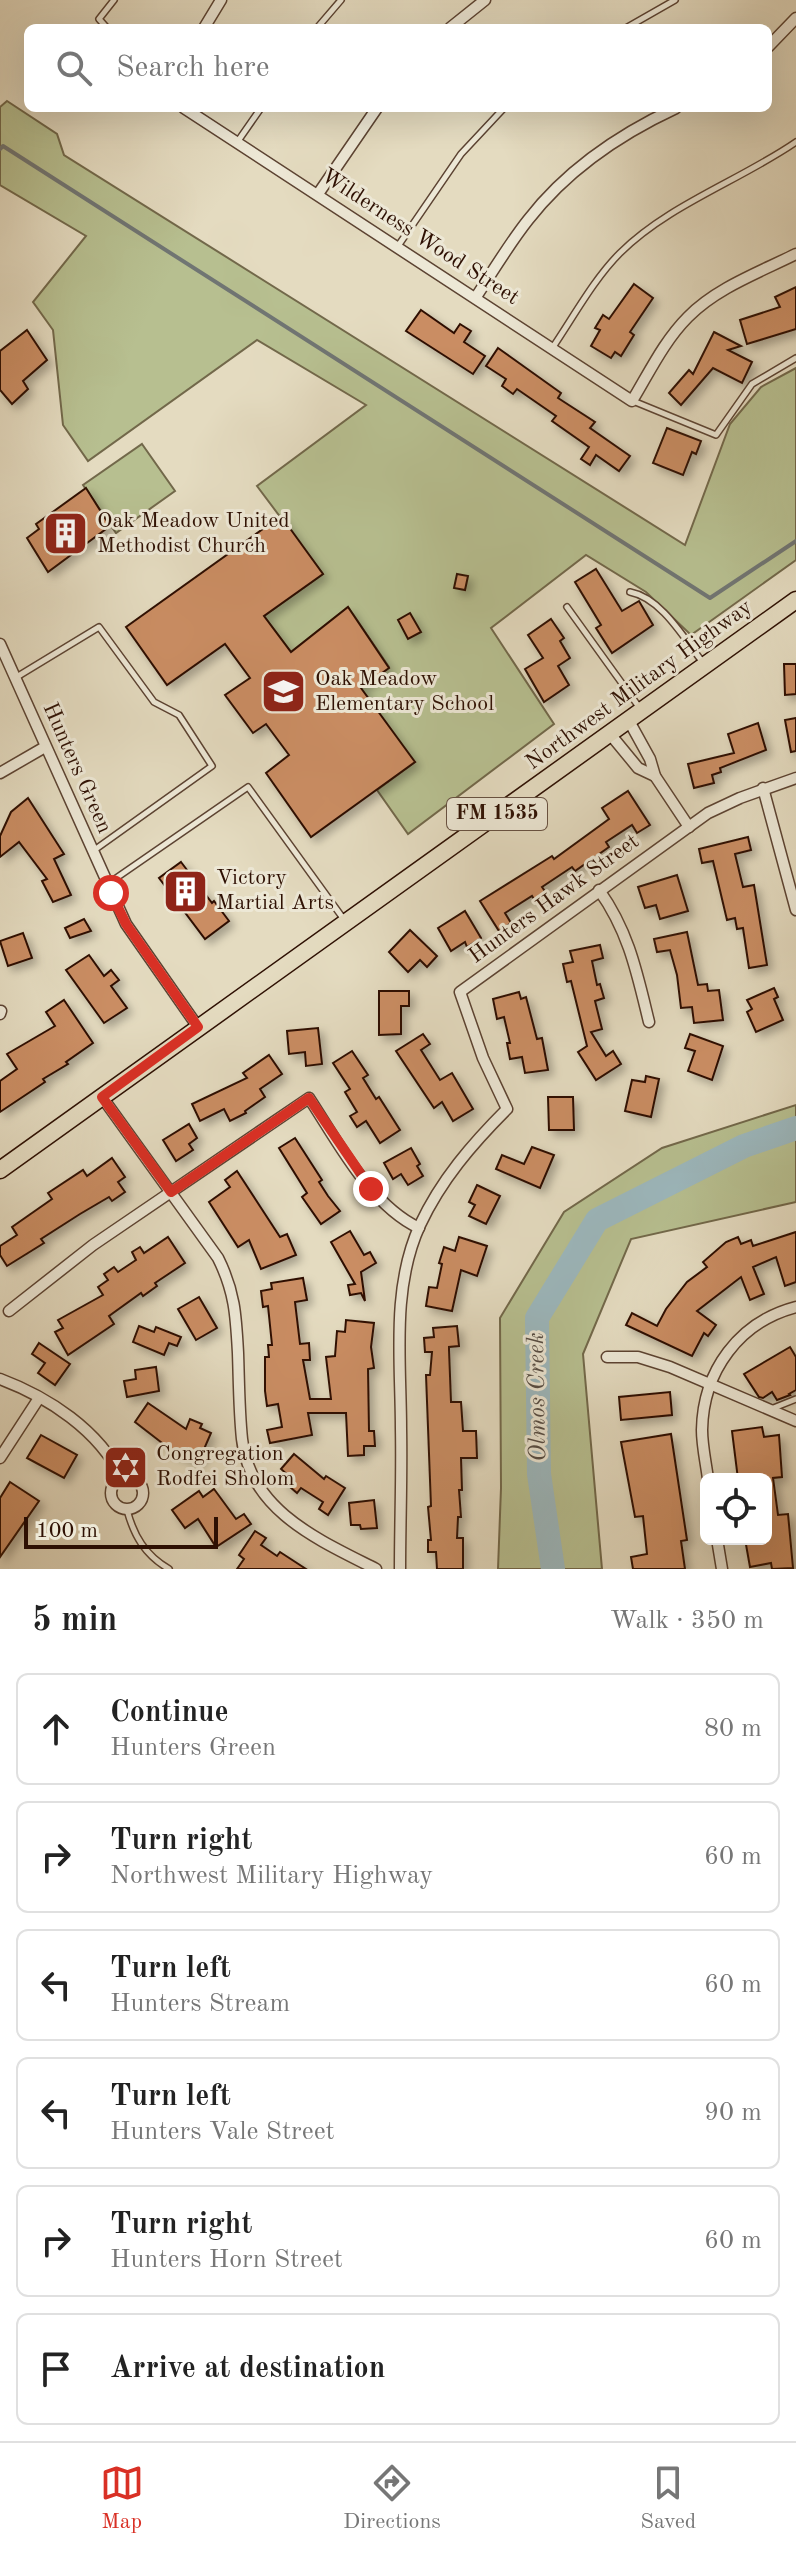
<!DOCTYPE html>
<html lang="en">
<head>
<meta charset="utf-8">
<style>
  :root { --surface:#fff; --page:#f6f6f6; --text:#222; --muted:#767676; --line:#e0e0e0; --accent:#d93025 }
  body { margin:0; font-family:"Old Standard TT",serif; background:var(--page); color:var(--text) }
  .controls { position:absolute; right:24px; bottom:24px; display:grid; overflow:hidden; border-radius:12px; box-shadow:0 8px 32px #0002 }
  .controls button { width:72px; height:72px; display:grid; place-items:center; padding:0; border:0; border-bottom:2px solid var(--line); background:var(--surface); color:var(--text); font:40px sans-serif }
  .scale { position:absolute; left:24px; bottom:20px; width:194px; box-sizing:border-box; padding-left:8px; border:4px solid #2e1003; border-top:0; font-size:22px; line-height:28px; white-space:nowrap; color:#2e1003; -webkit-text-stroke:6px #ede8d6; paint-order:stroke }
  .stop { position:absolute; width:24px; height:24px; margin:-18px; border:6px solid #d93025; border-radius:50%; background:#fff }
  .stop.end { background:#d93025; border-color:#fff; box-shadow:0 2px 8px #0008 }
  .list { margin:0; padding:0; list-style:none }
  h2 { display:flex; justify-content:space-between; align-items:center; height:104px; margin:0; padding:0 32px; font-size:34px }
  h2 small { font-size:26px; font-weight:400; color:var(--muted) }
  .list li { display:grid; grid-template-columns:52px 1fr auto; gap:24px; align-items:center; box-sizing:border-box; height:112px; margin:0 16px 16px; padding:0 16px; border:2px solid var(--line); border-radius:12px }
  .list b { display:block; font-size:30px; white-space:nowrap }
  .list p { margin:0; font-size:26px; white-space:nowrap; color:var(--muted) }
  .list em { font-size:26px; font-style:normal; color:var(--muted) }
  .icon { flex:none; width:44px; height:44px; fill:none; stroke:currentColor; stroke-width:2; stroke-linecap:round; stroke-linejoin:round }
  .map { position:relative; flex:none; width:796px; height:1569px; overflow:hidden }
  .search { position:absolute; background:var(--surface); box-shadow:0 8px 32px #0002; left:24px; right:24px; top:24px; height:88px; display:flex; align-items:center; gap:20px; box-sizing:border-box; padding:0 28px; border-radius:12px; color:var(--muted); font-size:30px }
  .sheet { height:872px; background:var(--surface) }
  nav { display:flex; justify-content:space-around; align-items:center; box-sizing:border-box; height:112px; border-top:2px solid var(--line); background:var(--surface); font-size:22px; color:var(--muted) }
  nav a { display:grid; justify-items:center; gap:4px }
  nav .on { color:var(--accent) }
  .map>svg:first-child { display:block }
  .green { fill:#b7bf90; stroke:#72684a; stroke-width:2 }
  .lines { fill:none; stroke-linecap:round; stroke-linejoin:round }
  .stream { stroke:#707573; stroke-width:4 }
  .river { stroke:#9cb8be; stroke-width:24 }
  .building { fill:#ca8d64; stroke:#2e1003; stroke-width:2; filter:url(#shadow) }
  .lane-casing { stroke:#5c4332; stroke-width:8 }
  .street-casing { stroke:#5c4332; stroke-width:13 }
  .primary-casing { stroke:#2e1003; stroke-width:19 }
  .lane { stroke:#ede8d6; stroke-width:5 }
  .street { stroke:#ede8d6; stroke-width:10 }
  .primary { stroke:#e4dbc0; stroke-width:16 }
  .route { stroke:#d93025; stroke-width:10 }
  .labels { text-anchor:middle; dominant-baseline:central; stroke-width:6; stroke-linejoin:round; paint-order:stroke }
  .shield { fill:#ede8d6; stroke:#675142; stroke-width:2 }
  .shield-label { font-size:20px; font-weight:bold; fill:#2e1003 }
  .street-label { font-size:22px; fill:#2e1003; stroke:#ede8d6 }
  .poi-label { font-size:22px; fill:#2e1003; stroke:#ede8d6; text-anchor:start }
  .water-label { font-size:24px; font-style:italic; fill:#544b44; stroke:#ede8d6 }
</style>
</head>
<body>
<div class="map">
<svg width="796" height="1569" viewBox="0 0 796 1569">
  <defs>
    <filter id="shadow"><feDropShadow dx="5" dy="5" stdDeviation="4" flood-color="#0004"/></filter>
  </defs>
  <rect width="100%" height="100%" fill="#e4dbc0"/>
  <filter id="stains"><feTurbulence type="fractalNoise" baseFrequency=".0025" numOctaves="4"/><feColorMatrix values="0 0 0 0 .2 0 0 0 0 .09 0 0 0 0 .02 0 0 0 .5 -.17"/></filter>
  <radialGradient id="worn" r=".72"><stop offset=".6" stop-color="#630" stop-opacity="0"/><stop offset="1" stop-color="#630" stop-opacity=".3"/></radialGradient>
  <!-- green -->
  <g class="green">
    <polygon points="7,101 57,134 64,155 685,545 730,424 761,387 796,368 796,560 691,635 646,592 586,555 491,628 554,724 408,834 377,790 415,762 335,707 389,667 348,607 291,652 264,616 323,574 257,486 366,405 257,340 88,461 63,425 53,330 33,302 86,236 0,185 0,107"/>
    <polygon points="142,444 175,491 116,533 83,485"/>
    <polygon points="796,1105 796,1202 631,1239 583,1354 602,1569 498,1569 501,1488 500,1318 564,1212 662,1148"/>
  </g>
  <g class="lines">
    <!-- stream -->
    <polyline class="stream" points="0,149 3,146 710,598 796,541"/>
    <!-- river -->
    <polyline class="river" points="553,1569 539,1474 537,1318 597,1220 744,1146 796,1128"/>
  </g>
  <!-- building -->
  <g class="building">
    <polygon points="634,284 653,298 630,332 634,335 621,356 615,352 611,358 591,346 600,330 595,328 603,315 609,319"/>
    <polygon points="796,287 796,329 747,344 740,320 780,307 775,297"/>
    <polygon points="421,310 454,333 460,324 471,331 464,342 485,356 473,374 406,331"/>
    <polygon points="27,330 47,360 23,381 28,389 12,404 0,390 0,351"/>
    <polygon points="714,332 741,346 728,350 752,362 742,383 713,368 681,405 669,393 689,370 693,374"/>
    <polygon points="498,348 561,393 558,398 595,422 590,428 630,456 619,471 596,455 590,465 581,459 589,447 552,421 556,416 517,389 513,394 502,386 506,379 486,366"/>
    <polygon points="667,428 701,441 696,454 692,452 683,475 653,463"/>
    <polygon points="86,488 110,526 48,572 27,538 39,529 36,524"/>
    <polygon points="281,516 323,574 264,616 291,652 348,607 389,668 361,688 415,762 311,837 266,773 289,755 266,724 253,733 225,695 250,678 225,644 167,685 126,627"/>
    <polygon points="596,569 622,611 639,601 653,625 612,653 596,628 601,625 575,582"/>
    <polygon points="457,574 468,576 465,590 454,588"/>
    <polygon points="410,613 421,632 408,639 398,620"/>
    <polygon points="551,619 564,638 560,641 570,658 558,666 569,685 544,702 525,669 543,658 528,635"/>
    <polygon points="784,664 796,664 796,694 785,695"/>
    <polygon points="796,718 796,751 791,752 785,720"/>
    <polygon points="758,723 766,750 720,768 721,772 712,775 714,783 694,788 688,764 734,753 728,734"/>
    <polygon points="628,791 650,825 637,833 632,825 606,842 609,847 575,871 572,867 542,887 549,897 537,904 532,896 505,913 511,923 499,931 480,901 552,856 554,859 609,819 602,808"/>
    <polygon points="28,798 64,854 54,859 71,895 53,902 42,881 47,879 19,842 0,857 0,836 11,812"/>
    <polygon points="748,837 751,850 735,854 743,887 754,885 767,965 749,968 743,928 737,929 735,918 727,920 713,861 702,863 699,849"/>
    <polygon points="181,862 212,903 214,901 229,921 205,939 159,878"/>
    <polygon points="677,875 688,911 660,919 656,905 645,908 638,887"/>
    <polygon points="465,911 481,938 467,947 465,942 451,951 438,928"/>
    <polygon points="84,919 91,931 70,938 65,928"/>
    <polygon points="410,930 437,956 427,967 420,960 408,972 389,952"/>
    <polygon points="687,932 698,985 707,984 708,991 719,990 723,1020 694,1023 692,1007 681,1008 677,975 670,950 657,952 654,939"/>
    <polygon points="23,933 32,958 8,966 0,941"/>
    <polygon points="600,945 603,958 592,961 597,985 600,984 604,998 595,1001 602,1029 591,1032 606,1056 613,1051 621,1064 596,1080 578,1052 587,1046 571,981 567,982 563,964 573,962 570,951"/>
    <polygon points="89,955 104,976 111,970 119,980 111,986 127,1008 104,1023 66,970"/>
    <polygon points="774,988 778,997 774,999 783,1020 756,1032 747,1012 752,1009 747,1000"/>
    <polygon points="379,991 409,991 409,1006 401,1006 401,1034 379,1035"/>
    <polygon points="519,992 521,999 526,997 537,1039 542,1038 548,1070 525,1073 522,1057 510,1059 507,1043 510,1043 504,1017 497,1019 493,999"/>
    <polygon points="64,1000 93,1043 66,1062 68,1064 43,1079 45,1082 0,1112 0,1081 17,1069 7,1054 55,1026 46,1012"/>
    <polygon points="318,1028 322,1064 306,1066 305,1052 289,1054 287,1031"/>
    <polygon points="423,1034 430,1044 421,1050 440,1080 452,1073 473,1109 453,1121 442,1102 434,1108 396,1051"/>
    <polygon points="690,1034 723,1046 712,1080 688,1071 695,1051 685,1048"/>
    <polygon points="352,1051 368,1075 363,1078 376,1099 379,1097 400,1130 380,1143 366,1121 357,1127 350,1116 357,1112 345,1092 350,1089 333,1063"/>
    <polygon points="269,1055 282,1074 260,1089 265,1097 245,1111 246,1113 230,1121 224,1109 200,1121 192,1104 247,1078 243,1073"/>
    <polygon points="646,1076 659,1079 651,1117 625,1111 632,1080 645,1082"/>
    <polygon points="548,1097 573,1097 574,1130 549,1130"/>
    <polygon points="189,1124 197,1138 189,1144 193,1150 176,1161 163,1140"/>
    <polygon points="295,1138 322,1180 319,1182 328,1196 340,1211 321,1224 302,1197 307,1193 279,1148"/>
    <polygon points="532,1147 554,1155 540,1188 496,1169 502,1155 524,1164"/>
    <polygon points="411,1148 420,1164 417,1166 423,1176 408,1185 401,1174 393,1179 384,1163"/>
    <polygon points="112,1158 125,1177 118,1182 125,1192 112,1201 109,1197 80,1214 41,1239 44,1243 7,1266 0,1255 0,1246 17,1235 12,1227 52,1199 48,1193 83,1170 87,1176"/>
    <polygon points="237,1171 280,1237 287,1234 296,1255 261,1269 249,1240 238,1247 209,1202 230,1187 225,1180"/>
    <polygon points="477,1185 500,1196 486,1224 469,1216 475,1205 469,1202"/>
    <polygon points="350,1231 364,1255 370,1252 376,1263 361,1272 365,1301 361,1293 350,1295 348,1285 355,1284 331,1242"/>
    <polygon points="796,1232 796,1282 785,1286 776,1257 753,1267 764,1294 750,1300 741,1277 697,1311 716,1325 708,1336 704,1333 692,1356 626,1325 632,1313 657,1326 666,1309 687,1282 707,1267 703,1262 726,1242 738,1237 741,1244 751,1240 753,1246"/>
    <polygon points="168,1237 185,1263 155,1283 157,1286 143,1296 141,1293 109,1316 114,1324 68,1355 55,1332 63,1328 58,1320 103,1295 98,1287 108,1280 104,1274 114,1267 118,1272 136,1260 132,1252 140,1247 144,1253"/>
    <polygon points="459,1237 487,1246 477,1276 461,1270 452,1311 426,1306 429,1287 437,1288 442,1264 439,1263 444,1247 455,1251"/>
    <polygon points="303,1278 307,1300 295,1302 300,1344 309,1343 310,1360 303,1360 310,1399 331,1399 326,1357 335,1356 337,1331 345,1332 346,1320 374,1323 371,1347 374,1368 368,1369 369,1431 374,1431 375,1446 364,1446 364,1455 348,1456 346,1413 308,1413 312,1435 270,1443 267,1430 282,1427 278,1404 267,1406 265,1391 265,1357 269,1357 268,1345 272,1345 268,1306 263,1307 261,1291 272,1289 271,1283"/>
    <polygon points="199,1297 217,1328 196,1340 178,1309"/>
    <polygon points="139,1326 154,1332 156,1327 181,1337 177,1346 169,1343 164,1355 133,1342"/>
    <polygon points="457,1326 459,1346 449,1347 449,1350 451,1402 461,1402 463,1431 476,1431 477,1458 461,1458 462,1490 459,1490 461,1517 458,1517 457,1538 463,1538 463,1569 437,1569 436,1552 428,1552 428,1540 431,1540 428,1507 431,1506 426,1375 430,1375 432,1352 425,1352 424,1338 434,1337 433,1328"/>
    <polygon points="39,1343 70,1364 55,1385 38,1373 45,1363 32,1354"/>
    <polygon points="790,1347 796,1357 796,1390 789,1394 790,1395 777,1400 772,1392 763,1398 759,1397 744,1374"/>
    <polygon points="156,1367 159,1391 127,1397 124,1381 136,1379 135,1370"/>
    <polygon points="670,1392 672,1415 621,1420 619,1397"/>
    <polygon points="148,1403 186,1429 190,1419 202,1424 200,1428 211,1433 198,1463 175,1453 135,1422"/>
    <polygon points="762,1427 764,1437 779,1435 782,1477 773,1478 778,1515 788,1514 793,1568 772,1569 771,1563 750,1567 745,1539 766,1539 766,1479 738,1479 732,1431"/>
    <polygon points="671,1434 687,1540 681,1541 685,1569 633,1569 631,1557 647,1554 643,1516 635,1517 621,1442"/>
    <polygon points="41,1435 77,1455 64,1478 27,1458"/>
    <polygon points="294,1454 324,1479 326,1476 345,1488 328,1515 319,1509 323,1502 301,1488 297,1493 283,1481 288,1475 281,1469"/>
    <polygon points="10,1482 39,1501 0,1557 0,1498"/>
    <polygon points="214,1489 236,1519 244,1514 251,1524 216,1547 198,1519 185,1528 172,1510 199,1491 203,1497"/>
    <polygon points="374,1500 377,1528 361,1529 360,1525 351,1525 349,1503"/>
    <polygon points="255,1531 266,1538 261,1545 277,1556 280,1552 306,1569 237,1569 244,1559 239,1555"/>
  </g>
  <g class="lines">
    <defs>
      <g id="lane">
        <polyline points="107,28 99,19 114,0"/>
        <polyline points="317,28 341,0"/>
        <polyline points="626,28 675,0"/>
        <polyline points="238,141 261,108"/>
        <polyline points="398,246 461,154 504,108"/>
        <path d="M553 347C574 316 594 279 620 253 668 205 741 180 796 142"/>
        <polyline points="633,401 716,435 752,384 796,358"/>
        <path d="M630 592C662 598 685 640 704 664"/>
        <polyline points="567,607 639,707"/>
        <polyline points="15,678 99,627 154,702 179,715 212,766 93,851"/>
        <polyline points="109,883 248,787 345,921"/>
        <polyline points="771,1409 796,1399"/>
        <path d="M127 1510C134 1536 145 1555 169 1569"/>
      </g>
      <g id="street">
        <polyline points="204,28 221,0"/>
        <polyline points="450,28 485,0"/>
        <polyline points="768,47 796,18"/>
        <path d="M184 108 632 401C649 373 664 341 688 317 716 288 760 272 796 254"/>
        <polyline points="318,194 377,108"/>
        <path d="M476 297C493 271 509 244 528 220 566 171 620 134 676 108"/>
        <polyline points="0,644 126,924 198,1027"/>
        <polyline points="629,721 650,759 655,776 689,827"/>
        <polyline points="610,734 638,768 655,776"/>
        <polyline points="0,773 45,747"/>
        <polyline points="763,788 796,910"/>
        <path d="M599 890C629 932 637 973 649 1022"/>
        <polyline points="0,1014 1,1011"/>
        <path d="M102 1097 218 1258C235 1292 236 1316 238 1353 239 1381 239 1410 242 1439 250 1511 319 1540 376 1569"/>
        <path d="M9 1311 93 1245 309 1098C338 1142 370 1205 419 1228"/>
        <polyline points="607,1357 638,1357 670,1367 796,1421"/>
        <path d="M0 1379C48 1397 99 1430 122 1478"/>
        <polyline points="0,1458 39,1398"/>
        <circle cx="127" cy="1493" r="16"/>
        <path d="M708 1479C706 1463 702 1446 702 1430 703 1371 739 1322 796 1307"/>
        <polyline points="717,1539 722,1569"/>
        <path d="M400 1569C400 1522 402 1476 401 1429 401 1362 391 1288 420 1225 441 1180 472 1144 507 1109L483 1058 460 992 708 813 740 798 796 778"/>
      </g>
      <polyline id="primary" points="0,1170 796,600"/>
    </defs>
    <!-- lane casing -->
    <use href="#lane" class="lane-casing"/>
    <!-- street casing -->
    <use href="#street" class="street-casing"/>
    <!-- primary casing -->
    <use href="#primary" class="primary-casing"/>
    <!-- lane -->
    <use href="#lane" class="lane"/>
    <!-- street -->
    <use href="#street" class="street"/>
    <!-- primary -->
    <use href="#primary" class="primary"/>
  </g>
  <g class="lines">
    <!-- route -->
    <polyline class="route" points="111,893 126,924 198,1027 102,1097 171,1192 309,1098 371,1189"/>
  </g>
  <!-- icons -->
  <defs>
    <symbol id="building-square" viewBox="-11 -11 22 22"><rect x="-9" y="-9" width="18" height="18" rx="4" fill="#8f2418" stroke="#ede8d6"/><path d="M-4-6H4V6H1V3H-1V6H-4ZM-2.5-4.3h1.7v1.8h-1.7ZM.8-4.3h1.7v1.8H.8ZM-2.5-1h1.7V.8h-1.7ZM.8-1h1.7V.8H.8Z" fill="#fff"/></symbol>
    <symbol id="school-square" viewBox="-11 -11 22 22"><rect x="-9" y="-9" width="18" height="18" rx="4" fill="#8f2418" stroke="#ede8d6"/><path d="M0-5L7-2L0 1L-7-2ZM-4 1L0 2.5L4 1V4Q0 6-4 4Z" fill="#fff"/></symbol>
    <symbol id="synagogue-square" viewBox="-11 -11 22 22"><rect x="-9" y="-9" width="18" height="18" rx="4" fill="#8f2418" stroke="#ede8d6"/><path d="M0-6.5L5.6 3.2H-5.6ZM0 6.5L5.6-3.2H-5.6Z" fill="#fff"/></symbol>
  </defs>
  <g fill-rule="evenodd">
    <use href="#building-square" x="40" y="508" width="51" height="51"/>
    <use href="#school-square" x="258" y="666" width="51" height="51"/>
    <use href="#building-square" x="160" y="866" width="51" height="51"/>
    <use href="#synagogue-square" x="100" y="1442" width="51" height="51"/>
  </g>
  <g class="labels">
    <!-- shield labels -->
    <rect class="shield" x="447" y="798" width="100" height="32" rx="6"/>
    <g class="shield-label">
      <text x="497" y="814">FM 1535</text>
    </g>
    <!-- street labels -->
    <g class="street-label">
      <text transform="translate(420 237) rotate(33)">Wilderness Wood Street</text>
      <text transform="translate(639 685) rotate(-36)">Northwest Military Highway</text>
      <text transform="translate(77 768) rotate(66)">Hunters Green</text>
      <text transform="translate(554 899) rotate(-36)">Hunters Hawk Street</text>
    </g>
    <!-- poi labels -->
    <g class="poi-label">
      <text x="97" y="521">Oak Meadow United<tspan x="97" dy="25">Methodist Church</tspan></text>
      <text x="315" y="679">Oak Meadow<tspan x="315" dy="25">Elementary School</tspan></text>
      <text x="216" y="878">Victory<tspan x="216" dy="25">Martial Arts</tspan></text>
      <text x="156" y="1454">Congregation<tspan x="156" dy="25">Rodfei Sholom</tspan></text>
    </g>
    <!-- water labels -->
    <g class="water-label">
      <text transform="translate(538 1397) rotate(-91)">Olmos Creek</text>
    </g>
  </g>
  <rect width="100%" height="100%" filter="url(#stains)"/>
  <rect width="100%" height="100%" fill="url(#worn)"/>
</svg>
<div class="controls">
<button><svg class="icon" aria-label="locate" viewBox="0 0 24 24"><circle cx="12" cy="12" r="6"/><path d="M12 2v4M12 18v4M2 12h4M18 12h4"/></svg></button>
</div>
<div class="scale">100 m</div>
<div class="stop" style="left:111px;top:893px"></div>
<div class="stop end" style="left:371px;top:1189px"></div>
<div class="search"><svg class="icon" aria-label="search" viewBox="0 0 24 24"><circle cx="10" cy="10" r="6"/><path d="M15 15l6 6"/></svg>Search here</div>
</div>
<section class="sheet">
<h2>5 min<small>Walk · 350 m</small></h2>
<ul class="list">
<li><svg class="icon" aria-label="ahead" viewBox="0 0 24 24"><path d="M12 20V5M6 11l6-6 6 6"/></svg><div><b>Continue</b><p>Hunters Green</p></div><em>80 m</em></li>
<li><svg class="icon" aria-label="right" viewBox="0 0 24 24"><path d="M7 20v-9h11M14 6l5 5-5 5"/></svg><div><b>Turn right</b><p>Northwest Military Highway</p></div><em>60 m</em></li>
<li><svg class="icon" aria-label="left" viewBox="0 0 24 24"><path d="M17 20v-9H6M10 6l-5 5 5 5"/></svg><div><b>Turn left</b><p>Hunters Stream</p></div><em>60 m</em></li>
<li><svg class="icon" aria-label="left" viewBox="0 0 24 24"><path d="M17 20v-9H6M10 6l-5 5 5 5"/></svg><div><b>Turn left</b><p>Hunters Vale Street</p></div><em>90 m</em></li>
<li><svg class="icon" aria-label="right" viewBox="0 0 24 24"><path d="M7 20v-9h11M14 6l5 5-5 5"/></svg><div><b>Turn right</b><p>Hunters Horn Street</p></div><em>60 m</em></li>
<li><svg class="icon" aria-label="arrive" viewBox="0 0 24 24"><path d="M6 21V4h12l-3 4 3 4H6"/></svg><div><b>Arrive at destination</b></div></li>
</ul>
</section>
<nav>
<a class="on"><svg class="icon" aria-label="map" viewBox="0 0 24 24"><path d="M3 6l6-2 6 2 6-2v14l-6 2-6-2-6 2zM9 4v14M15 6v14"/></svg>Map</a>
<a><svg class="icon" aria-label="directions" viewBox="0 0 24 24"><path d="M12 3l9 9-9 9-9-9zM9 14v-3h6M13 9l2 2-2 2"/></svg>Directions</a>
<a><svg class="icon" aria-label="saved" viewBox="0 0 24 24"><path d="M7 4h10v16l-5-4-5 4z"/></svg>Saved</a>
</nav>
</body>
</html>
